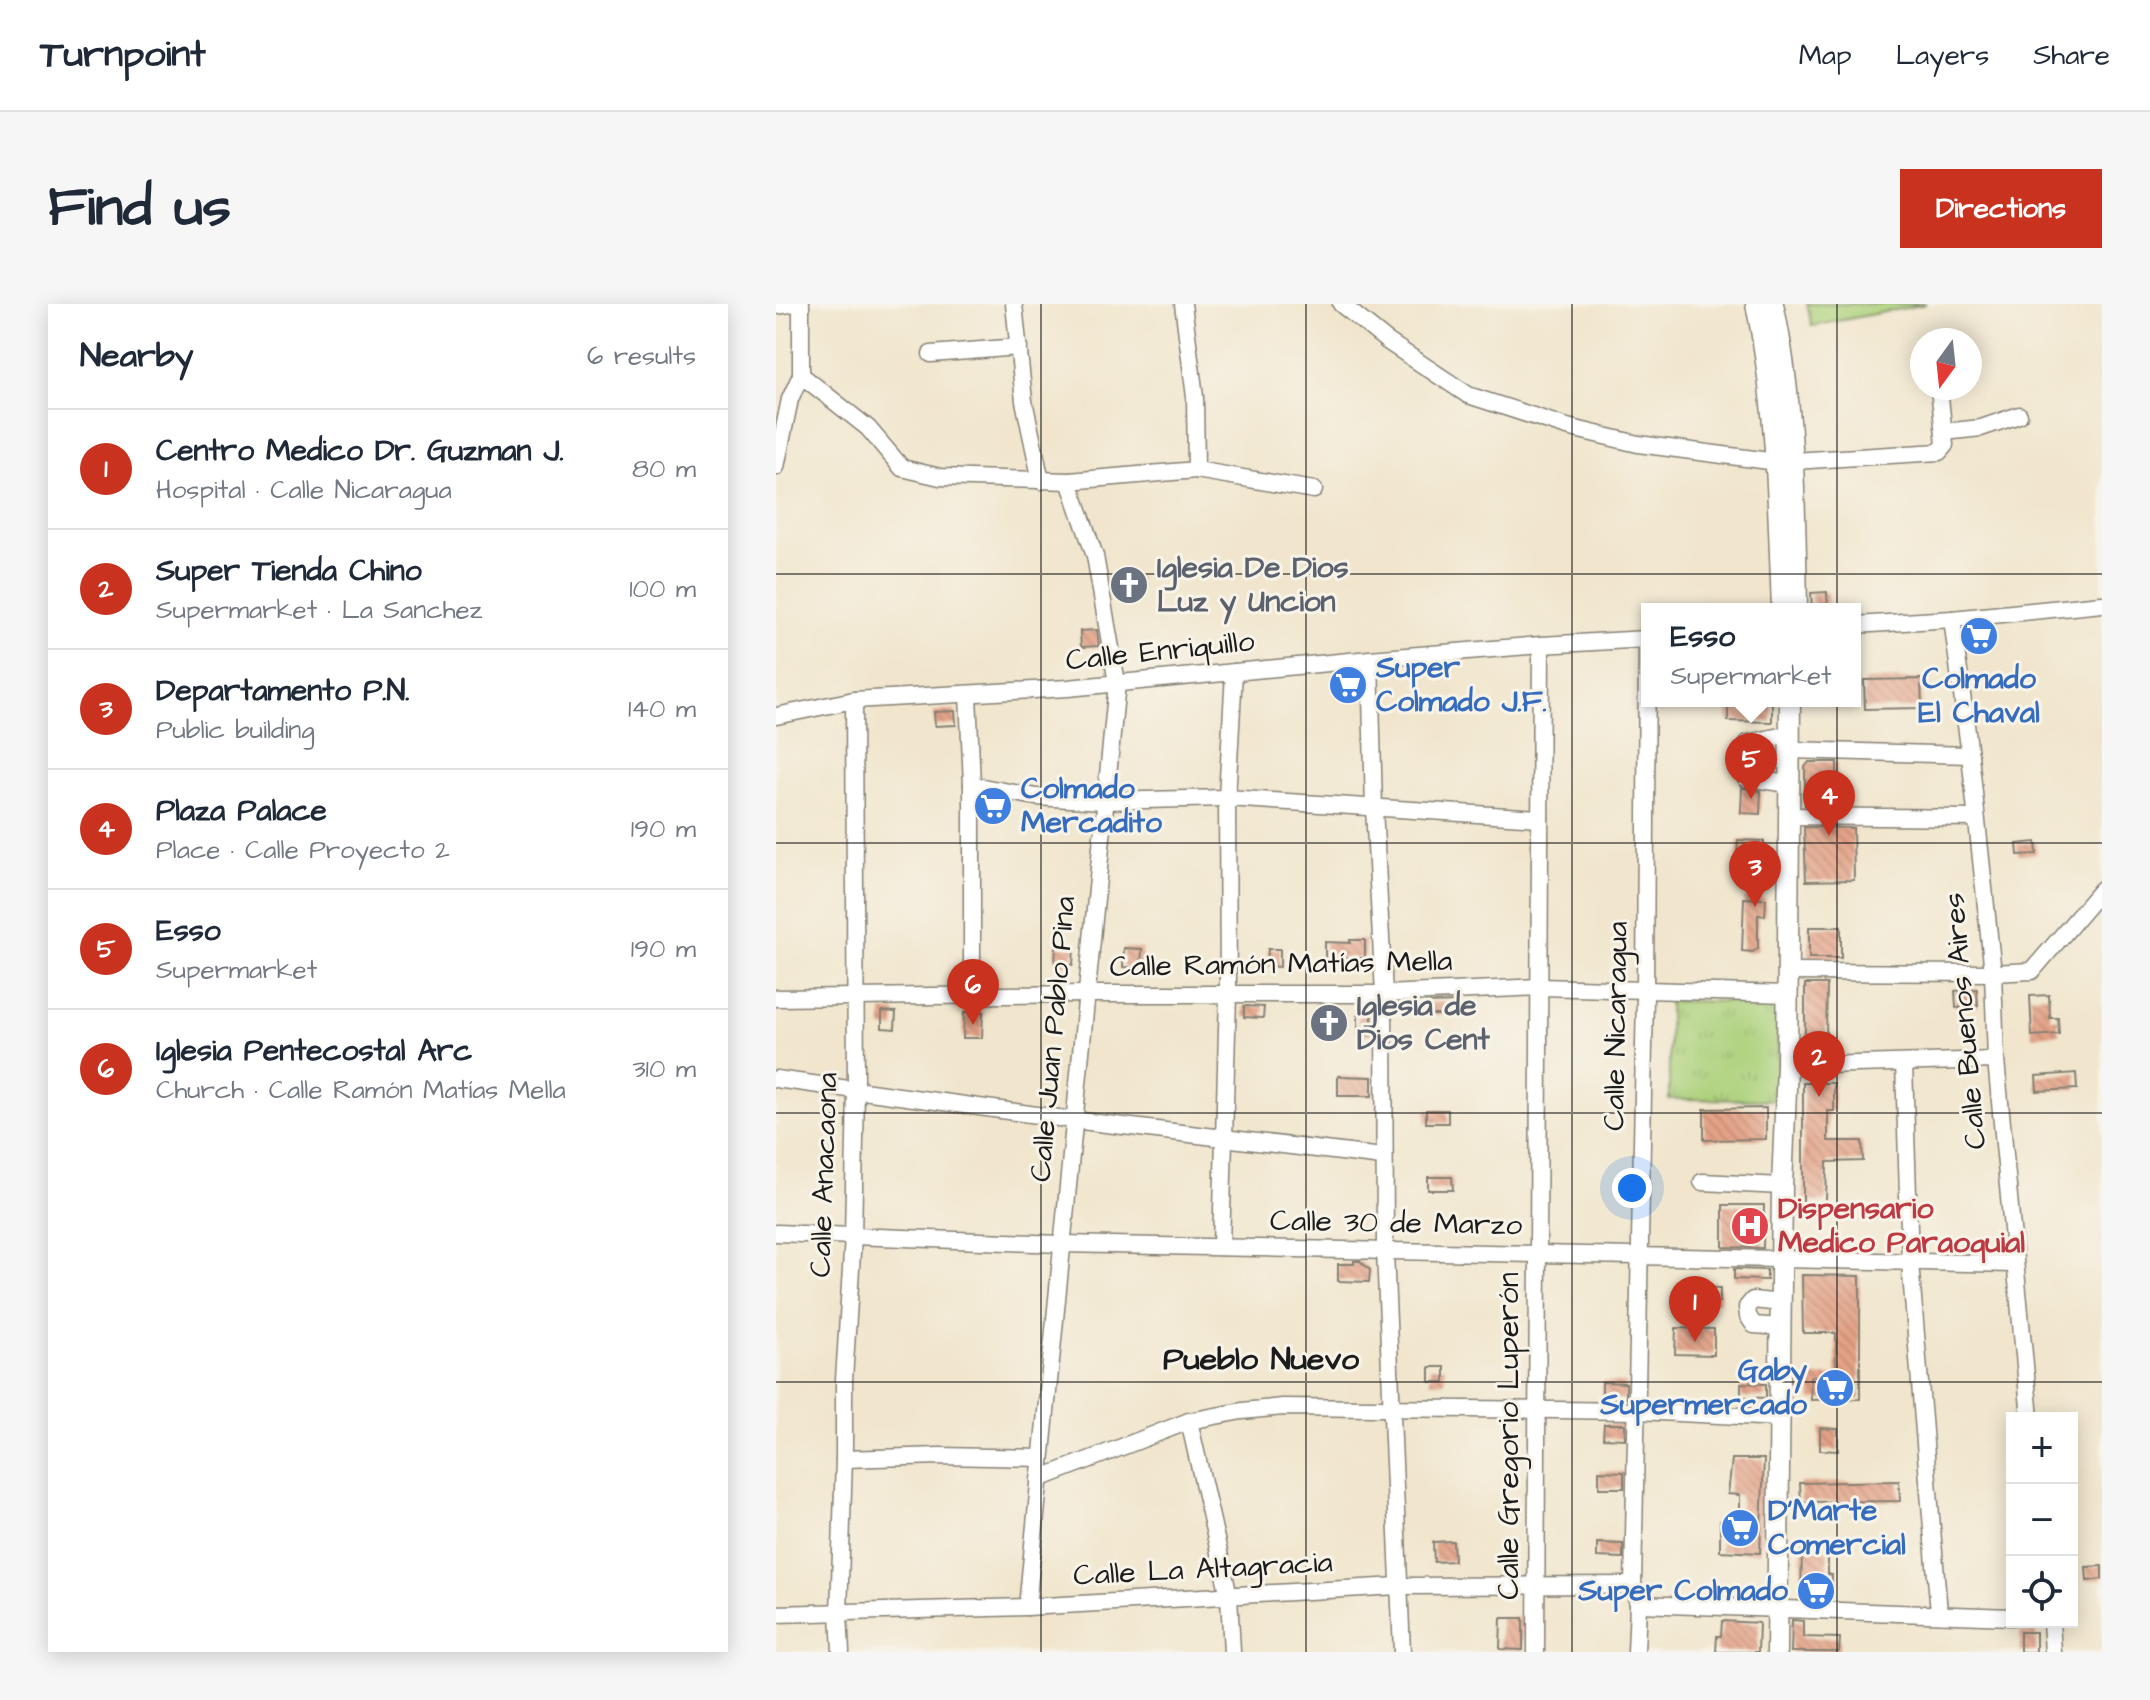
<!DOCTYPE html>
<html lang="en">
<head>
<meta charset="utf-8">
<style>
  :root { --surface:#fff; --page:#f6f6f7; --text:#1f2937; --muted:#747a83; --line:#e0e1e3; --accent:#c8321e }
  body { margin:0; font-family:"Architects Daughter",sans-serif; background:var(--page); color:var(--text) }
  .controls { position:absolute; right:24px; bottom:24px; display:grid; overflow:hidden; border-radius:0px; box-shadow:0 4px 20px #0003 }
  .controls button { width:72px; height:72px; display:grid; place-items:center; padding:0; border:0; border-bottom:2px solid var(--line); background:var(--surface); color:var(--text); font:40px sans-serif }
  .compass { position:absolute; left:1134px; top:24px; width:72px; height:72px; border-radius:50%; background:var(--surface); box-shadow:0 4px 20px #0003; rotate:195deg }
  .you { position:absolute; left:856px; top:884px; width:28px; height:28px; margin:-20px; border:6px solid #fff; border-radius:50%; background:#1a73e8; box-shadow:0 0 0 12px #1a73e833 }
  .badge { display:grid; place-items:center; width:52px; height:52px; border-radius:50%; background:var(--accent); color:#fff; font-size:26px; font-weight:700 }
  .pin { position:absolute; translate:-50% -66px; filter:drop-shadow(0 2px 4px #0008) }
  .pin::after { content:''; position:absolute; top:42px; width:28px; height:24px; background:inherit; clip-path:polygon(0 0,100% 0,50% 100%) }
  .popup { position:absolute; left:865px; top:299px; width:220px; height:104px; box-sizing:border-box; display:grid; place-content:center; border-radius:0px; background:var(--surface); filter:drop-shadow(0 2px 6px #0005); font-size:26px; white-space:nowrap; color:var(--muted) }
  .popup b { font-size:30px; color:var(--text) }
  .popup::after { content:''; position:absolute; left:50%; top:100%; margin-left:-16px; border:16px solid transparent; border-top-color:var(--surface) }
  .list { margin:0; padding:0; list-style:none }
  h2 { display:flex; justify-content:space-between; align-items:center; height:104px; margin:0; padding:0 32px; font-size:34px }
  h2 small { font-size:26px; font-weight:400; color:var(--muted) }
  .list li { display:grid; grid-template-columns:52px 1fr auto; gap:24px; align-items:center; box-sizing:border-box; height:120px; padding:0 32px; border-top:2px solid var(--line) }
  .list b { display:block; font-size:30px; white-space:nowrap }
  .list p { margin:0; font-size:26px; white-space:nowrap; color:var(--muted) }
  .list em { font-size:26px; font-style:normal; color:var(--muted) }
  .icon { flex:none; width:44px; height:44px; fill:none; stroke:currentColor; stroke-width:2; stroke-linecap:round; stroke-linejoin:round }
  .map { position:relative; flex:none; width:1326px; height:1348px; overflow:hidden; border-radius:0px }
  header { display:flex; align-items:center; gap:48px; box-sizing:border-box; height:112px; padding:0 40px; background:var(--surface); border-bottom:2px solid var(--line) }
  header strong { font-size:38px }
  nav { display:flex; gap:44px; margin-inline-start:auto; font-size:28px }
  .intro { display:flex; align-items:center; justify-content:space-between; box-sizing:border-box; height:192px; padding:0 48px }
  h1 { margin:0; font-size:56px }
  .button { padding:20px 36px; border-radius:0px; background:var(--accent); color:#fff; font-size:28px; font-weight:700 }
  main { display:flex; gap:48px; padding:0 48px }
  aside { flex:1; background:var(--surface); border-radius:0px; box-shadow:0 4px 20px #0003 }
  .map>svg:first-child { display:block }
  .green { fill:#abd079; stroke:#64764a; stroke-width:2 }
  .park { fill:url(#park-tufts); stroke:#64764a; stroke-width:2 }
  .building { fill:url(#building-back-hatch) }
  .lines { fill:none; stroke-linecap:round; stroke-linejoin:round }
  .minor-casing { stroke:#868174; stroke-width:19 }
  .major-casing { stroke:#868174; stroke-width:23 }
  .minor { stroke:#fff; stroke-width:16 }
  .major { stroke:#fff; stroke-width:20 }
  .grid { fill:none; stroke:#1c1c1c; stroke-width:2; stroke-opacity:0.55 }
  .labels { text-anchor:middle; dominant-baseline:central; stroke-width:6; stroke-linejoin:round; paint-order:stroke }
  .worship-label { font-size:30px; font-weight:bold; fill:#5b616d; stroke:#f7f3e8; text-anchor:start }
  .street-label { font-size:30px; fill:#1c1c1c; stroke:#f7f3e8 }
  .shop-label { font-size:30px; font-weight:bold; fill:#366cbe; stroke:#f7f3e8; text-anchor:start }
  .health-label { font-size:30px; font-weight:bold; fill:#be3a42; stroke:#f7f3e8; text-anchor:start }
  .neighbourhood-label { font-size:32px; font-weight:bold; fill:#1c1c1c; stroke:#f7f3e8 }
</style>
</head>
<body>
<header>
<strong>Turnpoint</strong>
<nav><a>Map</a><a>Layers</a><a>Share</a></nav>
</header>
<div class="intro"><h1>Find us</h1><a class="button">Directions</a></div>
<main>
<aside>
<h2>Nearby<small>6 results</small></h2>
<ul class="list">
<li><span class="badge">1</span><div><b>Centro Medico Dr. Guzman J.</b><p>Hospital · Calle Nicaragua</p></div><em>80 m</em></li>
<li><span class="badge">2</span><div><b>Super Tienda Chino</b><p>Supermarket · La Sanchez</p></div><em>100 m</em></li>
<li><span class="badge">3</span><div><b>Departamento P.N.</b><p>Public building</p></div><em>140 m</em></li>
<li><span class="badge">4</span><div><b>Plaza Palace</b><p>Place · Calle Proyecto 2</p></div><em>190 m</em></li>
<li><span class="badge">5</span><div><b>Esso</b><p>Supermarket</p></div><em>190 m</em></li>
<li><span class="badge">6</span><div><b>Iglesia Pentecostal Arc</b><p>Church · Calle Ramón Matías Mella</p></div><em>310 m</em></li>
</ul>
</aside>
<div class="map">
<svg width="1326" height="1348" viewBox="0 0 1326 1348">
  <defs>
    <pattern id="park-tufts" width="24" height="20" patternUnits="userSpaceOnUse" patternTransform="scale(2)"><rect width="24" height="20" fill="#abd079"/><path d="M3 7l-1-3M5 7V3M7 7l1-3M15 17l-1-3M17 17v-4M19 17l1-3" fill="none" stroke="#93b268"/></pattern>
    <pattern id="building-back-hatch" width="6" height="6" patternUnits="userSpaceOnUse" patternTransform="scale(2)"><rect width="6" height="6" fill="#e3a287"/><path d="M-1 5l2 2M0 0l6 6M5-1l2 2" fill="none" stroke="#c28b74"/></pattern>
  </defs>
  <rect width="100%" height="100%" fill="#f7f3e8"/>
  <filter id="ink" filterUnits="userSpaceOnUse"><feTurbulence type="fractalNoise" baseFrequency=".0125" numOctaves="2"/><feDisplacementMap in="SourceGraphic" scale="16" xChannelSelector="R" yChannelSelector="G"/><feConvolveMatrix kernelMatrix="1 2 1 2 8 2 1 2 1" color-interpolation-filters="sRGB"/></filter>
  <filter id="wash" filterUnits="userSpaceOnUse"><feTurbulence type="fractalNoise" baseFrequency=".006" numOctaves="4" result="noise"/><feDisplacementMap in="SourceGraphic" scale="32" xChannelSelector="R" yChannelSelector="G"/><feGaussianBlur stdDeviation="1.8" result="paint"/><feColorMatrix in="noise" values="0 0 0 0 0 0 0 0 0 0 0 0 0 0 0 0 0 1.4 0 .05"/><feComposite in="paint" operator="in"/></filter>
  <g filter="url(#wash)">
    <rect width="100%" height="100%" fill="#f1e6cd"/>
    <!-- green -->
    <polygon class="green" points="1031,0 1150,0 1036,22"/>
    <!-- park -->
    <polygon class="park" points="893,697 1002,698 1002,796 893,795"/>
    <g id="blocks">
      <!-- building -->
      <g class="building">
        <polygon points="363,272 364,288 343,290 341,274"/>
        <polygon points="1051,288 1052,305 1036,305 1035,289"/>
        <rect x="1196" y="325" width="14" height="14"/>
        <polygon points="321,326 323,342 305,343 304,327"/>
        <rect x="563" y="373" width="18" height="16"/>
        <polygon points="1145,375 1146,404 1089,405 1088,376"/>
        <polygon points="952,397 996,397 996,418 952,417"/>
        <polygon points="179,407 180,421 159,422 158,408"/>
        <polygon points="1033,458 1061,458 1061,502 1029,501 1029,463"/>
        <polygon points="966,484 985,487 984,510 965,509"/>
        <polygon points="1028,523 1077,524 1078,576 1030,577"/>
        <polygon points="962,536 988,537 988,554 961,554"/>
        <polygon points="1260,538 1261,550 1242,551 1241,540"/>
        <polygon points="968,594 990,595 989,612 982,611 982,644 977,648 966,647"/>
        <rect x="1033" y="623" width="32" height="31"/>
        <polygon points="574,636 589,636 589,654 564,654 564,658 549,658 549,638 574,639"/>
        <polygon points="280,642 298,644 297,661 279,659"/>
        <polygon points="348,644 366,645 365,664 347,663"/>
        <polygon points="492,645 504,645 504,663 491,662"/>
        <polygon points="1029,680 1051,680 1050,734 1057,734 1057,750 1029,750"/>
        <polygon points="1201,685 1202,702 1180,704 1179,687"/>
        <polygon points="1273,691 1274,714 1282,714 1283,730 1256,732 1254,692"/>
        <polygon points="683,698 683,711 649,711 649,699"/>
        <polygon points="468,702 488,703 487,714 468,713"/>
        <polygon points="582,706 591,706 596,709 596,731 582,731"/>
        <polygon points="106,707 120,708 119,725 106,724"/>
        <rect x="547" y="707" width="13" height="25"/>
        <polygon points="188,708 207,708 206,734 187,734"/>
        <polygon points="1300,769 1301,785 1261,787 1260,772"/>
        <polygon points="562,772 596,773 596,792 562,792"/>
        <polygon points="1027,779 1058,779 1058,807 1052,807 1052,837 1086,837 1087,857 1051,858 1050,898 1027,898"/>
        <polygon points="990,804 990,835 928,836 928,805"/>
        <rect x="650" y="806" width="22" height="13"/>
        <polygon points="652,873 676,873 677,886 652,886"/>
        <polygon points="947,901 988,901 987,944 947,943"/>
        <polygon points="578,957 584,957 594,966 593,978 562,977 562,960 578,960"/>
        <polygon points="958,965 991,966 991,976 958,975"/>
        <polygon points="1026,971 1084,972 1084,1095 1035,1096 1034,1073 1060,1072 1060,1029 1027,1029"/>
        <polygon points="900,982 944,984 944,998 899,996"/>
        <polygon points="900,1024 938,1025 938,1051 899,1050"/>
        <rect x="654" y="1063" width="15" height="15"/>
        <polygon points="826,1078 850,1079 850,1095 826,1094"/>
        <polygon points="965,1079 990,1080 990,1094 965,1093"/>
        <polygon points="828,1120 849,1120 849,1135 827,1134"/>
        <polygon points="1044,1124 1062,1125 1062,1147 1044,1146"/>
        <polygon points="956,1155 988,1155 984,1249 944,1247 944,1217 964,1217 964,1191 952,1190"/>
        <polygon points="823,1167 848,1168 848,1184 823,1184"/>
        <polygon points="1123,1177 1124,1197 1025,1198 1024,1179"/>
        <polygon points="677,1237 678,1257 658,1258 657,1238"/>
        <polygon points="821,1239 847,1240 847,1254 821,1253"/>
        <polygon points="1026,1245 1052,1245 1052,1270 1056,1271 1055,1292 1025,1291"/>
        <polygon points="1326,1262 1326,1275 1311,1277 1310,1263"/>
        <polygon points="725,1314 747,1314 747,1346 724,1345"/>
        <polygon points="1016,1316 1027,1317 1027,1333 1064,1334 1063,1348 1015,1348"/>
        <polygon points="946,1317 983,1319 982,1348 940,1348 941,1332 945,1332"/>
        <rect x="1244" y="1328" width="16" height="20"/>
      </g>
    </g>
  </g>
  <g filter="url(#ink)">
    <use href="#blocks" fill-opacity="0" stroke="#868174" stroke-width="2"/>
    <g class="lines">
      <defs>
        <g id="minor">
          <polyline points="238,0 248,97 265,177"/>
          <polyline points="407,0 419,93 420,166"/>
          <polyline points="565,0 611,37 692,91 791,123 862,140 1001,158 1163,148 1169,141 1163,84"/>
          <polyline points="0,2 14,0"/>
          <polyline points="155,50 243,43"/>
          <polyline points="25,71 92,124 126,164 164,173 293,177 420,166 538,186"/>
          <polyline points="1168,128 1205,124 1243,111"/>
          <polyline points="0,163 14,95 25,71 25,0"/>
          <polyline points="1176,315 1194,451 1217,669 1220,756 1254,1114"/>
          <polyline points="1079,321 1176,315 1326,300"/>
          <polyline points="594,355 598,504 608,690 609,947 626,1348"/>
          <polyline points="192,391 196,481 196,692"/>
          <polyline points="0,412 78,396 292,384 594,355 765,341 871,335"/>
          <polyline points="1013,446 1194,451"/>
          <polyline points="968,452 972,439 1013,430"/>
          <polyline points="968,468 970,474 1013,480"/>
          <polyline points="196,481 260,493 328,497 451,494 764,514"/>
          <polyline points="1014,512 1199,514"/>
          <polyline points="1012,668 1217,669 1256,667 1326,585"/>
          <polyline points="0,694 309,690 608,690 764,683 1011,690"/>
          <polyline points="1128,759 1134,958 1163,1309"/>
          <polyline points="1011,762 1220,756"/>
          <polyline points="0,775 297,816 607,853"/>
          <polyline points="926,878 1006,882"/>
          <polyline points="0,929 286,940 1238,960"/>
          <polyline points="445,943 452,691 451,494 458,368"/>
          <polyline points="1005,1023 978,1021 972,1012 971,1003 977,996 1005,999"/>
          <polyline points="413,1117 453,1292 456,1348"/>
          <polyline points="68,1155 164,1152 265,1154"/>
          <polyline points="263,1175 413,1117 466,1107 507,1103 862,1107 1004,1114"/>
          <polyline points="862,1300 1236,1313"/>
          <polyline points="251,1303 341,379 319,252 293,177"/>
          <polyline points="0,1310 251,1303 622,1282 857,1281"/>
          <polyline points="1275,1318 1277,1348"/>
          <polyline points="65,1348 63,1309 68,1155 68,1076 77,933 80,786 78,396"/>
          <polyline points="760,1348 765,341"/>
          <polyline points="860,1348 862,1300 857,1281 869,692 871,335"/>
        </g>
        <g id="major">
          <path d="M980 0C1001 101 1002 203 1006 305"/>
          <path d="M997 0C1019 101 1019 202 1021 305"/>
          <polyline points="1001,1348 1006,882 1011,762 1014,397"/>
        </g>
      </defs>
      <!-- minor casing -->
      <use href="#minor" class="minor-casing"/>
      <!-- major casing -->
      <use href="#major" class="major-casing"/>
      <!-- minor -->
      <use href="#minor" class="minor"/>
      <!-- major -->
      <use href="#major" class="major"/>
    </g>
  </g>
  <!-- grid -->
  <path class="grid" d="M265 0V1348M530 0V1348M796 0V1348M1061 0V1348M0 270H1326M0 539H1326M0 809H1326M0 1078H1326"/>
  <!-- icons -->
  <defs>
    <symbol id="church-disc" viewBox="-11 -11 22 22"><circle r="9.5" fill="#6b7280" stroke="#f7f3e8"/><path d="M-1.2-6h2.4v3.5h3.3v2.4h-3.3V6h-2.4V-.1h-3.3v-2.4h3.3Z" fill="#fff"/></symbol>
    <symbol id="supermarket-disc" viewBox="-11 -11 22 22"><circle r="9.5" fill="#3f7fe0" stroke="#f7f3e8"/><path d="M-6-5.5h2.5l.6 2H6L4.5 2H-2.5L-4.4-4H-6ZM-1.5 3.2a1.3 1.3 0 1 0 .1 0ZM3 3.2a1.3 1.3 0 1 0 .1 0Z" fill="#fff"/></symbol>
    <symbol id="hospital-disc" viewBox="-11 -11 22 22"><circle r="9.5" fill="#e0444e" stroke="#f7f3e8"/><path d="M-5-5h3v3.5h4V-5h3V5h-3V1.5h-4V5h-3Z" fill="#fff"/></symbol>
  </defs>
  <g fill-rule="evenodd">
    <use href="#church-disc" x="331" y="259" width="44" height="44"/>
    <use href="#supermarket-disc" x="1181" y="310" width="44" height="44"/>
    <use href="#supermarket-disc" x="550" y="359" width="44" height="44"/>
    <use href="#supermarket-disc" x="195" y="480" width="44" height="44"/>
    <use href="#church-disc" x="531" y="697" width="44" height="44"/>
    <use href="#hospital-disc" x="952" y="900" width="44" height="44"/>
    <use href="#supermarket-disc" x="1037" y="1062" width="44" height="44"/>
    <use href="#supermarket-disc" x="942" y="1202" width="44" height="44"/>
    <use href="#supermarket-disc" x="1018" y="1265" width="44" height="44"/>
  </g>
  <g class="labels">
    <!-- worship labels -->
    <g class="worship-label">
      <text x="381" y="264">Iglesia De Dios<tspan x="381" dy="34">Luz y Uncion</tspan></text>
      <text x="581" y="702">Iglesia de<tspan x="581" dy="34">Dios Cent</tspan></text>
    </g>
    <!-- street labels -->
    <g class="street-label">
      <text transform="translate(384 347) rotate(-6)">Calle Enriquillo</text>
      <text transform="translate(505 660) rotate(-1)">Calle Ramón Matías Mella</text>
      <text transform="translate(1189 717) rotate(-95)">Calle Buenos Aires</text>
      <text transform="translate(840 722) rotate(-89)">Calle Nicaragua</text>
      <text transform="translate(277 735) rotate(-85)">Calle Juan Pablo Pina</text>
      <text transform="translate(48 871) rotate(-88)">Calle Anacaona</text>
      <text transform="translate(620 919) rotate(1)">Calle 30 de Marzo</text>
      <text transform="translate(733 1132) rotate(-90)">Calle Gregorio Luperón</text>
      <text transform="translate(427 1265) rotate(-3)">Calle La Altagracia</text>
    </g>
    <!-- shop labels -->
    <g class="shop-label">
      <text x="600" y="364">Super<tspan x="600" dy="34">Colmado J.F.</tspan></text>
      <text x="1203" y="375" text-anchor="middle">Colmado<tspan x="1203" dy="34">El Chaval</tspan></text>
      <text x="245" y="485">Colmado<tspan x="245" dy="34">Mercadito</tspan></text>
      <text x="1031" y="1067" text-anchor="end">Gaby<tspan x="1031" dy="34">Supermercado</tspan></text>
      <text x="992" y="1207">D'Marte<tspan x="992" dy="34">Comercial</tspan></text>
      <text x="1012" y="1287" text-anchor="end">Super Colmado</text>
    </g>
    <!-- health labels -->
    <g class="health-label">
      <text x="1002" y="905">Dispensario<tspan x="1002" dy="34">Medico Paraoquial</tspan></text>
    </g>
    <!-- neighbourhood labels -->
    <g class="neighbourhood-label">
      <text x="485" y="1055">Pueblo Nuevo</text>
    </g>
  </g>
</svg>
<div class="controls">
<button>+</button>
<button>−</button>
<button><svg class="icon" aria-label="locate" viewBox="0 0 24 24"><circle cx="12" cy="12" r="6"/><path d="M12 2v4M12 18v4M2 12h4M18 12h4"/></svg></button>
</div>
<svg class="compass" viewBox="-18 -18 36 36"><path d="M0-13l5 13h-10z" fill="#e53935"/><path d="M0 13l5-13h-10z" fill="#747a83"/></svg>
<div class="you"></div>
<div class="pin badge" style="left:919px;top:1038px">1</div>
<div class="pin badge" style="left:1043px;top:793px">2</div>
<div class="pin badge" style="left:979px;top:603px">3</div>
<div class="pin badge" style="left:1053px;top:532px">4</div>
<div class="pin badge" style="left:975px;top:495px">5</div>
<div class="popup"><b>Esso</b>Supermarket</div>
<div class="pin badge" style="left:197px;top:721px">6</div>
</div>
</main>
</body>
</html>
